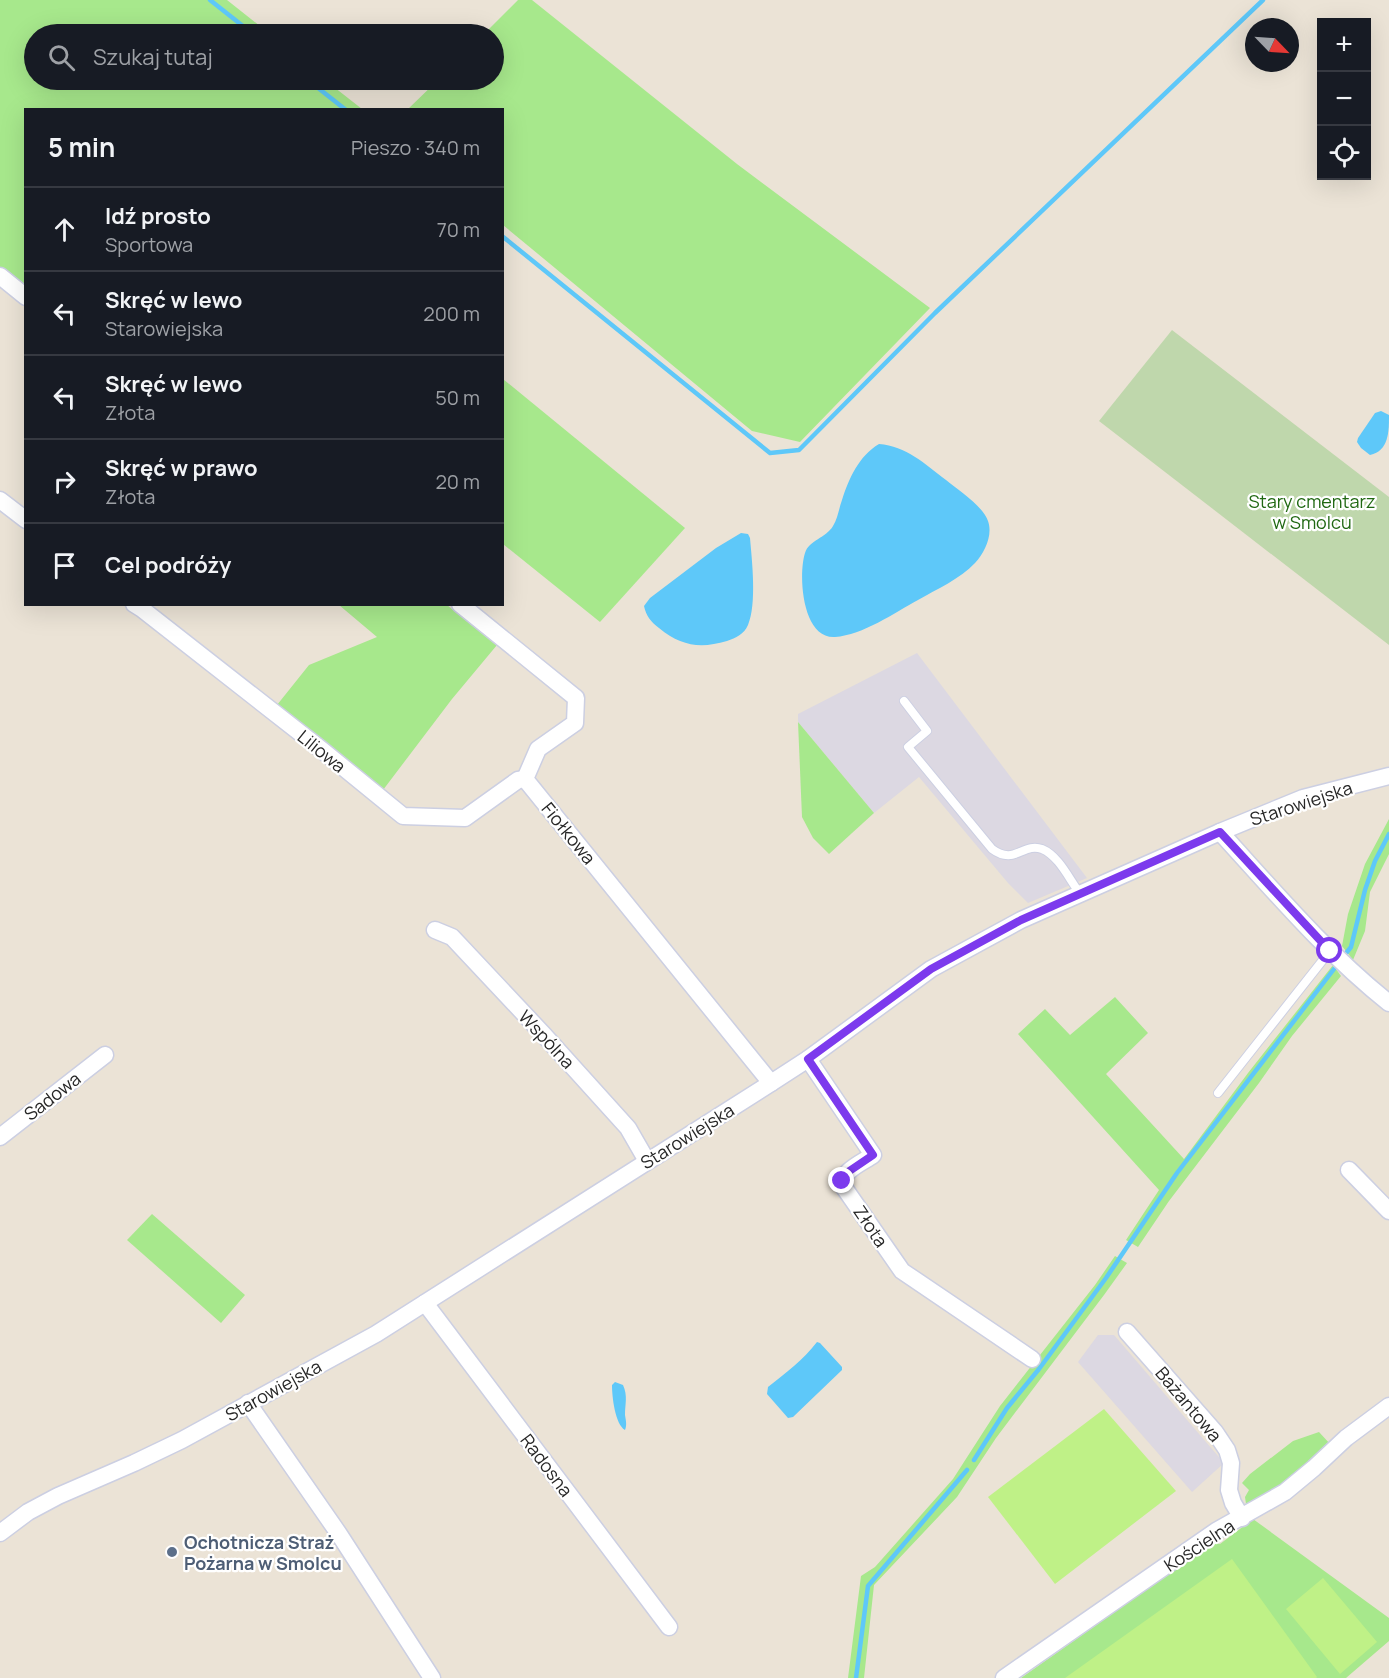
<!DOCTYPE html>
<html lang="pl">
<head>
<meta charset="utf-8">
<style>
  :root { --surface:#171b24; --page:#20242c; --text:#f1f3f6; --muted:#9ea1a6; --line:#363941 }
  body { margin:0; font-family:Manrope,sans-serif; background:var(--page); color:var(--text) }
  .controls { position:absolute; right:18px; top:18px; display:grid; overflow:hidden; border-radius:0px; box-shadow:0 6px 24px #0002 }
  .controls button { width:54px; height:54px; display:grid; place-items:center; padding:0; border:0; border-bottom:2px solid var(--line); background:var(--surface); color:var(--text); font:30px sans-serif }
  .compass { position:absolute; left:1245px; top:18px; width:54px; height:54px; border-radius:50%; background:var(--surface); box-shadow:0 6px 24px #0002; rotate:115deg }
  .stop { position:absolute; width:18px; height:18px; margin:-14px; border:4px solid #7c3aed; border-radius:50%; background:#fff }
  .stop.end { background:#7c3aed; border-color:#fff; box-shadow:0 2px 6px #0008 }
  .list { margin:0; padding:0; list-style:none }
  h2 { display:flex; justify-content:space-between; align-items:center; height:78px; margin:0; padding:0 24px; font-size:26px }
  h2 small { font-size:20px; font-weight:400; color:var(--muted) }
  .list li { display:grid; grid-template-columns:39px 1fr auto; gap:18px; align-items:center; box-sizing:border-box; height:84px; padding:0 24px; border-top:2px solid var(--line) }
  .list b { display:block; font-size:22px; white-space:nowrap }
  .list p { margin:0; font-size:20px; white-space:nowrap; color:var(--muted) }
  .list em { font-size:20px; font-style:normal; color:var(--muted) }
  .icon { flex:none; width:33px; height:33px; fill:none; stroke:currentColor; stroke-width:2; stroke-linecap:round; stroke-linejoin:round }
  .map { position:relative; flex:none; width:1389px; height:1678px; overflow:hidden }
  .search { position:absolute; background:var(--surface); box-shadow:0 6px 24px #0002; left:24px; top:24px; width:480px; height:66px; display:flex; align-items:center; gap:15px; box-sizing:border-box; padding:0 21px; border-radius:33px; color:var(--muted); font-size:22px }
  .panel { position:absolute; background:var(--surface); box-shadow:0 6px 24px #0002; left:24px; top:108px; width:480px; height:498px; border-radius:0px }
  .map>svg:first-child { display:block }
  .industrial { fill:#dcd8e2 }
  .green { fill:#a7e88c }
  .cemetery { fill:#bfd7ac }
  .pitch { fill:#bff187 }
  .water { fill:#5ec8f9 }
  .lines { fill:none; stroke-linecap:round; stroke-linejoin:round }
  .stream { stroke:#5ec8f9; stroke-width:4.5 }
  .service-casing { stroke:#cccfe2; stroke-width:10 }
  .minor-casing { stroke:#cccfe2; stroke-width:19 }
  .service { stroke:#fff; stroke-width:8 }
  .minor { stroke:#fff; stroke-width:16 }
  .route { stroke:#7c3aed; stroke-width:8 }
  .service-dot { fill:#5c6f8a; stroke:#fff; stroke-width:2 }
  .labels { text-anchor:middle; dominant-baseline:central; stroke-width:4.5; stroke-linejoin:round; paint-order:stroke }
  .park-label { font-size:18px; fill:#206812; stroke:#fff }
  .street-label { font-size:18px; fill:#272727; stroke:#fff }
  .service-label { font-size:18px; font-weight:bold; fill:#4e5e75; stroke:#fff; text-anchor:start }
</style>
</head>
<body>
<div class="map">
<svg width="1389" height="1678" viewBox="0 0 1389 1678">
  <rect width="100%" height="100%" fill="#ebe3d6"/>
  <!-- industrial -->
  <g class="industrial">
    <polygon points="917,653 1087,878 1028,903 1008,883 919,777 874,813 798,722 798,714"/>
    <polygon points="1098,1335 1114,1335 1224,1463 1192,1492 1078,1362"/>
  </g>
  <!-- green -->
  <g class="green">
    <polygon points="0,0 227,0 270,34 34,34 34,80 325,80 362,109 26,110 25,287 0,267"/>
    <polygon points="518,0 532,0 737,164 930,308 800,442 752,431 503,225 502,110 408,109 438,80 494,80 494,34 484,34"/>
    <polygon points="503,379 685,528 600,622 503,544"/>
    <polygon points="339,605 447,605 497,645 452,699 383,790 277,705 309,665 377,637"/>
    <polygon points="798,722 874,813 829,854 813,838 802,817"/>
    <polygon points="1389,819 1389,854 1370,892 1365,931 1353,960 1342,946 1348,914 1365,864"/>
    <polygon points="1333,965 1341,976 1292,1036 1259,1083 1169,1201 1138,1247 1126,1240 1159,1190 1018,1034 1045,1009 1070,1035 1115,997 1148,1033 1106,1074 1184,1159 1248,1073"/>
    <polygon points="152,1214 245,1295 221,1323 127,1240"/>
    <polygon points="1115,1256 1127,1263 1104,1295 996,1438 957,1497 874,1585 864,1678 848,1678 861,1576 875,1567 953,1479 1000,1406 1095,1285"/>
    <polygon points="1319,1432 1331,1445 1307,1469 1258,1501 1246,1504 1245,1497 1249,1490 1242,1483 1250,1474 1293,1441"/>
    <polygon points="1253,1519 1389,1618 1389,1641 1346,1678 1021,1678 1214,1542 1220,1544"/>
  </g>
  <!-- cemetery -->
  <polygon class="cemetery" points="1172,330 1389,497 1389,645 1099,421"/>
  <!-- pitch -->
  <g class="pitch">
    <polygon points="1104,1409 1176,1491 1055,1584 988,1497"/>
    <polygon points="1232,1559 1317,1677 1316,1678 1065,1678"/>
    <polygon points="1323,1578 1377,1642 1340,1674 1286,1609"/>
  </g>
  <!-- water -->
  <g class="water">
    <path d="M1381 411 1389 415C1389 431 1389 451 1370 455L1361 448 1357 442 1358 438 1375 413Z"/>
    <path d="M879 444C906 446 925 464 946 480 958 490 983 506 988 521 993 535 985 552 975 563 960 579 937 589 918 600 894 613 863 635 835 637 802 639 798 575 805 553 809 540 826 538 833 526 838 518 839 508 842 500 849 478 859 456 879 444Z"/>
    <path d="M741 533 748 534 750 538C752 561 757 604 748 625 744 634 736 638 727 641 700 649 681 646 659 628 651 622 646 616 644 606L650 598 716 548Z"/>
    <path d="M817 1342 820 1343 842 1367V1370L793 1417 788 1418 767 1394 768 1387C786 1373 803 1360 817 1342Z"/>
    <path d="M615 1382 623 1385C628 1396 625 1404 625 1415 626 1421 627 1425 625 1430 615 1424 612 1397 612 1385Z"/>
  </g>
  <g class="lines">
    <!-- stream -->
    <g class="stream">
      <polyline points="210,0 253,34"/>
      <polyline points="308,80 346,110"/>
      <polyline points="502,236 770,453 799,450 935,313 1263,0"/>
      <polyline points="1347,952 1351,947 1365,890 1375,861 1389,834"/>
      <polyline points="974,1460 1007,1408 1039,1369 1106,1278 1177,1173 1334,969"/>
      <polyline points="856,1678 868,1586 967,1470"/>
    </g>
    <defs>
      <g id="service">
        <path d="M904 701 927 731 908 747 992 849C1015 866 1023 842 1042 849 1059 856 1069 879 1079 892"/>
        <polyline points="1218,1093 1330,951"/>
      </g>
      <g id="minor">
        <polyline points="0,276 26,297"/>
        <polyline points="0,500 26,520"/>
        <polyline points="134,604 142,609 322,750 403,816 465,818 518,780 525,779"/>
        <polyline points="460,604 576,698 575,723 538,749 525,779 771,1083"/>
        <path d="M1220 832C1274 891 1326 953 1389 1003"/>
        <polyline points="435,930 452,937 544,1035 628,1128 647,1161"/>
        <path d="M808 1059 873 1155C862 1163 840 1171 843 1186L902 1271 1032 1359"/>
        <polyline points="0,1137 105,1055"/>
        <polyline points="1349,1170 1389,1211"/>
        <polyline points="425,1303 669,1627"/>
        <polyline points="1127,1332 1215,1432 1227,1450 1231,1463 1229,1490 1233,1503 1242,1518"/>
        <polyline points="248,1403 339,1534 432,1678"/>
        <polyline points="0,1533 28,1512 58,1496 134,1463 182,1440 376,1334 771,1083 808,1059 931,969 1021,920 1220,832 1303,798 1389,776"/>
        <polyline points="1004,1678 1216,1531 1285,1492 1314,1468 1346,1438 1389,1406"/>
      </g>
    </defs>
    <!-- service casing -->
    <use href="#service" class="service-casing"/>
    <!-- minor casing -->
    <use href="#minor" class="minor-casing"/>
    <!-- service -->
    <use href="#service" class="service"/>
    <!-- minor -->
    <use href="#minor" class="minor"/>
  </g>
  <g class="lines">
    <!-- route -->
    <polyline class="route" points="842,1181 845,1174 873,1155 808,1059 931,969 1021,920 1220,832 1330,951"/>
  </g>
  <!-- markers -->
  <circle class="service-dot" cx="172" cy="1552" r="6"/>
  <g class="labels">
    <!-- park labels -->
    <g class="park-label">
      <text x="1312" y="501">Stary cmentarz<tspan x="1312" dy="21">w Smolcu</tspan></text>
    </g>
    <!-- street labels -->
    <g class="street-label">
      <text transform="translate(322 751) rotate(39)">Liliowa</text>
      <text transform="translate(1301 803) rotate(-18)">Starowiejska</text>
      <text transform="translate(569 833) rotate(51)">Fiołkowa</text>
      <text transform="translate(547 1039) rotate(47)">Wspólna</text>
      <text transform="translate(52 1096) rotate(-38)">Sadowa</text>
      <text transform="translate(687 1136) rotate(-32)">Starowiejska</text>
      <text transform="translate(871 1226) rotate(56)">Złota</text>
      <text transform="translate(273 1390) rotate(-29)">Starowiejska</text>
      <text transform="translate(1189 1404) rotate(50)">Bażantowa</text>
      <text transform="translate(547 1465) rotate(53)">Radosna</text>
      <text transform="translate(1199 1545) rotate(-33)">Kościelna</text>
    </g>
    <!-- service labels -->
    <g class="service-label">
      <text x="184" y="1542">Ochotnicza Straż<tspan x="184" dy="21">Pożarna w Smolcu</tspan></text>
    </g>
  </g>
</svg>
<div class="controls">
<button>+</button>
<button>−</button>
<button><svg class="icon" aria-label="locate" viewBox="0 0 24 24"><circle cx="12" cy="12" r="6"/><path d="M12 2v4M12 18v4M2 12h4M18 12h4"/></svg></button>
</div>
<svg class="compass" viewBox="-18 -18 36 36"><path d="M0-13l5 13h-10z" fill="#e53935"/><path d="M0 13l5-13h-10z" fill="#9ea1a6"/></svg>
<div class="stop" style="left:1330px;top:951px"></div>
<div class="stop end" style="left:842px;top:1181px"></div>
<div class="search"><svg class="icon" aria-label="search" viewBox="0 0 24 24"><circle cx="10" cy="10" r="6"/><path d="M15 15l6 6"/></svg>Szukaj tutaj</div>
<section class="panel">
<h2>5 min<small>Pieszo · 340 m</small></h2>
<ul class="list">
<li><svg class="icon" aria-label="ahead" viewBox="0 0 24 24"><path d="M12 20V5M6 11l6-6 6 6"/></svg><div><b>Idź prosto</b><p>Sportowa</p></div><em>70 m</em></li>
<li><svg class="icon" aria-label="left" viewBox="0 0 24 24"><path d="M17 20v-9H6M10 6l-5 5 5 5"/></svg><div><b>Skręć w lewo</b><p>Starowiejska</p></div><em>200 m</em></li>
<li><svg class="icon" aria-label="left" viewBox="0 0 24 24"><path d="M17 20v-9H6M10 6l-5 5 5 5"/></svg><div><b>Skręć w lewo</b><p>Złota</p></div><em>50 m</em></li>
<li><svg class="icon" aria-label="right" viewBox="0 0 24 24"><path d="M7 20v-9h11M14 6l5 5-5 5"/></svg><div><b>Skręć w prawo</b><p>Złota</p></div><em>20 m</em></li>
<li><svg class="icon" aria-label="arrive" viewBox="0 0 24 24"><path d="M6 21V4h12l-3 4 3 4H6"/></svg><div><b>Cel podróży</b></div></li>
</ul>
</section>
</div>
</body>
</html>
